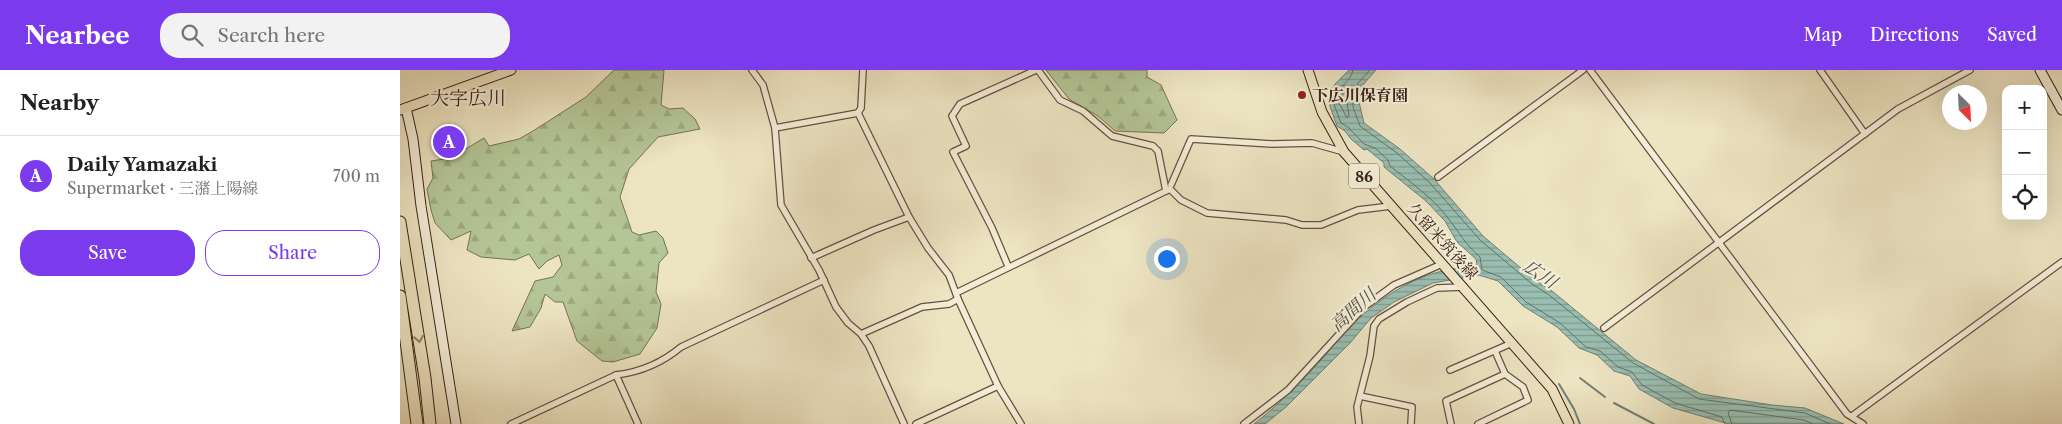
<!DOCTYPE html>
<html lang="en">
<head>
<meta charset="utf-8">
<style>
  :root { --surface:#fff; --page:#f2f2f2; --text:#202124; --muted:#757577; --line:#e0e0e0; --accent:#7c3aed }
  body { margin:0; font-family:"Libre Caslon Text","Noto Serif JP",serif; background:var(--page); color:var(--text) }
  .controls { position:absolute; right:15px; top:15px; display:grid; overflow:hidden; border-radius:10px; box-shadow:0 5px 20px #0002 }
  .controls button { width:45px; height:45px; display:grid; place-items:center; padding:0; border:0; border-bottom:1px solid var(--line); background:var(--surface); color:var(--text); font:25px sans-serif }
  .compass { position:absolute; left:1542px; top:15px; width:45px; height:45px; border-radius:50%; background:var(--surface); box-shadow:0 5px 20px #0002; rotate:156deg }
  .you { position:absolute; left:766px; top:188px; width:18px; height:18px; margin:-12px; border:4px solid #fff; border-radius:50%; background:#1a73e8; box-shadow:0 0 0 8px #1a73e833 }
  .badge { display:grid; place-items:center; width:32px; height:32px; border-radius:50%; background:var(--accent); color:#fff; font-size:16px; font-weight:700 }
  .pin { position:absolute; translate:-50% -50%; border:2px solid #fff; box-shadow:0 1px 5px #0006 }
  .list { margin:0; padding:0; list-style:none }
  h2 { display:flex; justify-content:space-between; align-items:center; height:65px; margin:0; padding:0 20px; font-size:21px }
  h2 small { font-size:16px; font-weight:400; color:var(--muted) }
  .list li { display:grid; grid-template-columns:32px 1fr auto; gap:15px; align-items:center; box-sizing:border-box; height:80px; padding:0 20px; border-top:1px solid var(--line) }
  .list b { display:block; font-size:19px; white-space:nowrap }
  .list p { margin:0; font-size:16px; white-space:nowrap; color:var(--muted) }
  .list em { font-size:16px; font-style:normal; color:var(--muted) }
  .actions { display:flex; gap:10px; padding:15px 20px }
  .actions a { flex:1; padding:11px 0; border:1px solid var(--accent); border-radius:20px; text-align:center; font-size:18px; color:var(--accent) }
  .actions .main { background:var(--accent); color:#fff }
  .icon { flex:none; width:28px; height:28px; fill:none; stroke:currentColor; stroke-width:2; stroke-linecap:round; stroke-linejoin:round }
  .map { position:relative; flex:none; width:1662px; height:354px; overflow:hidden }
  header { display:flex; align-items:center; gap:30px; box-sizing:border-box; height:70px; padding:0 25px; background:var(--accent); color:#fff }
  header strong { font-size:24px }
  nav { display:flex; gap:28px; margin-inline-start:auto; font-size:18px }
  .search { width:350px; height:45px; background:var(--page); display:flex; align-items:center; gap:12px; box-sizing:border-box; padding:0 18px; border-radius:20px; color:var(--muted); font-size:19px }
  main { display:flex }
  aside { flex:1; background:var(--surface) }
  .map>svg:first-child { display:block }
  .forest { fill:url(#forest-firs); stroke:#767256 }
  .water { fill:url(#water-rules); stroke:#727f73 }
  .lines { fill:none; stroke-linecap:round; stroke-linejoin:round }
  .shore { stroke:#687064; stroke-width:1 }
  .stream { stroke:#727f73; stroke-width:2 }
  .street-casing { stroke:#655140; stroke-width:8 }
  .secondary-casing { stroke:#382015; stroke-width:11 }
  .primary-casing { stroke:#382015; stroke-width:11 }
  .highway-casing { stroke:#382015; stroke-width:13 }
  .street { stroke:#f3edd7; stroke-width:5.5 }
  .secondary { stroke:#f3edd7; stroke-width:9 }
  .primary { stroke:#ede4c2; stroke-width:9 }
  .highway { stroke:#ede4c2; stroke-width:11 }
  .oneway { stroke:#92826c }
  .poi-dot { fill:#8f2418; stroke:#f3edd7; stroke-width:2 }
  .labels { text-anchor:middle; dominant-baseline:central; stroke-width:4.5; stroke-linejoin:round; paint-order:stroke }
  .shield { fill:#f3edd7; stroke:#705e4f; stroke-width:1 }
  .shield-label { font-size:15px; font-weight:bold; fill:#382015 }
  .poi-label { font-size:16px; font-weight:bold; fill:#382015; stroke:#f3edd7; text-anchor:start }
  .street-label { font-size:16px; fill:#382015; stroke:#f3edd7 }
  .water-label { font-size:18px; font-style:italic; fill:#555044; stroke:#f3edd7 }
  .quarter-label { font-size:19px; fill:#382015; stroke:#f3edd7 }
</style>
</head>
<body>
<header>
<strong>Nearbee</strong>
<div class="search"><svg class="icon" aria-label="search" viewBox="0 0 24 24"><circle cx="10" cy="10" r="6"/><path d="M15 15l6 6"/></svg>Search here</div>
<nav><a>Map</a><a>Directions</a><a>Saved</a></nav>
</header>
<main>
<aside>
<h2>Nearby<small></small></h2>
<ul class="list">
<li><span class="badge">A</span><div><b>Daily Yamazaki</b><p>Supermarket · 三潴上陽線</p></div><em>700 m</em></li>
</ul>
<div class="actions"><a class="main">Save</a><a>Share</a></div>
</aside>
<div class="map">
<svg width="1662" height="354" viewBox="0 0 1662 354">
  <defs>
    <pattern id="forest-firs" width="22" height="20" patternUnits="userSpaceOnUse" patternTransform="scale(1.25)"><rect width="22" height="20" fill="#b4c596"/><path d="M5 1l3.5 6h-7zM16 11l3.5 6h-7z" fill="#9ca980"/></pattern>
    <pattern id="water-rules" width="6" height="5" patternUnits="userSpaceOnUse" patternTransform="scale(1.25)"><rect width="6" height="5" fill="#99bfb2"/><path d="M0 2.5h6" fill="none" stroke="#7e9b90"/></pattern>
  </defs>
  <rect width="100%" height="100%" fill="#ede4c2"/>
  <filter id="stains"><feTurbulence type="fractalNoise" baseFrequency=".004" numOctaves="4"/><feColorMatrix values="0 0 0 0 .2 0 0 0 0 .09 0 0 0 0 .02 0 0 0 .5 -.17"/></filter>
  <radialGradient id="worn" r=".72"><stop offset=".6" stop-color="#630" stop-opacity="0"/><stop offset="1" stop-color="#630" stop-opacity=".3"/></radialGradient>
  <!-- forest -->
  <g class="forest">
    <polygon points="214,0 264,0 261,35 269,39 283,38 295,49 300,59 258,67 229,99 220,127 232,162 239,165 256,161 263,168 268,183 259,193 256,222 261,234 257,258 240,284 213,292 202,291 177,271 163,232 155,232 145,224 141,238 130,257 112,261 135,211 153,207 162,195 159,185 147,191 139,199 129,184 115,190 81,187 67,180 71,161 51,170 35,153 31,140 27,119 33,108 31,91 51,88 84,68 89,76 119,69 133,61 186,27"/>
    <polygon points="646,0 747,0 747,7 761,15 777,50 764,63 715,61 698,46 669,29"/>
  </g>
  <!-- water -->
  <path class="water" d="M949 0H976L962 16 958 28 964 53 1000 79 1034 109 1083 166 1135 210 1152 221 1236 290 1301 324 1372 335 1405 338 1444 354H1329L1273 338 1239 319 1230 306 1214 301 1197 285 1179 278 1157 257 1123 236 1098 211 1079 205 1033 213 994 232 971 248 950 273 886 337 865 354H854C878 335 899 314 920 291 929 282 935 272 943 263 977 229 1023 196 1073 198L1077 194 1076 189 1057 172 1045 151 1026 131 984 97V93L967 79 964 80 951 69 945 61 937 56 927 28 935 14Z"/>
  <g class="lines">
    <!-- shore -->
    <g class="shore">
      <path d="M953 0C951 12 937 18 932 29L941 53 948 57 964 74 975 78 988 90 990 96C1010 112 1032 127 1048 148 1060 163 1064 173 1080 187L1082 200 1101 207 1126 232 1160 253 1186 277 1200 281 1218 297 1232 302 1242 315 1275 333 1322 347 1325 354"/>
      <polyline points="970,0 958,13 953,27 953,37 960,56 997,83 1030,113 1080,170 1132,214 1149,225 1233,293 1299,329 1405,343 1430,354"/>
      <polygon points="945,22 949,45 947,48 938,31"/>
      <polyline points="1332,354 1328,343 1330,340 1404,350 1413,354"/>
    </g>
    <!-- stream -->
    <g class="stream">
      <polyline points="1180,308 1205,327"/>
      <polyline points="1159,314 1174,339 1180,354"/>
      <polyline points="1214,333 1254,354"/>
    </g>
    <defs>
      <g id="street">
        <polyline points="352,0 363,15 375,58 381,135 419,200 436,237 448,253 461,264 469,276 504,354"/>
        <polyline points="463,0 461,38 458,43 509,147 528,178 549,205 558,229 598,316 621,354"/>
        <polyline points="638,0 660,30 683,41 712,66 753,76 758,81 766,121"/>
        <polyline points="1190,0 1447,344 1463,354"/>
        <polyline points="1420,0 1465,64"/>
        <polyline points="375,58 458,43"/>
        <polyline points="1038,107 1183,0"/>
        <polyline points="771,115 791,69 872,74 912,73 944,82"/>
        <polyline points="411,188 474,160 509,147"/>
        <polyline points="608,196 592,158 553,82 566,76 552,46 560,34 636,0"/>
        <polyline points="556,223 770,119 781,130 807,143 886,150 902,155 921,155 958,140 991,136"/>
        <polyline points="1204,258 1498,39 1570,0"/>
        <polyline points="461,264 522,237 549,234 558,229"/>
        <polyline points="1050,300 1112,273"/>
        <polyline points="216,305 238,354"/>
        <polyline points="960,326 1012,337 1011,354"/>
        <polyline points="1452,346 1662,192"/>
        <path d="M111 354 216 305C241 302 262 293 281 277L424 210"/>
        <polyline points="516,354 598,316"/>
        <polyline points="844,354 888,320 964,237 994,215 1042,194"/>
        <polyline points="959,354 957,337 970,286 974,256 979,249 1007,232 1037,218 1064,217"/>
        <polyline points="1051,354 1046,331 1105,304"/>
        <polyline points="1078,354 1128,330 1123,317 1105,304 1095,281"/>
      </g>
      <g id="secondary">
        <polyline points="1640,0 1662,40"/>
        <polyline points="6,38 13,69 21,136 56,354"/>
      </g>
      <g id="primary">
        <polyline points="908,0 922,42 944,82 1152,319 1169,354"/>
        <polyline points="0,40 111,0"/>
      </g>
      <g id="highway">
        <polyline points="0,152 25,308 30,354"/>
        <polyline points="0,226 17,354"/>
      </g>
    </defs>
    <!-- street casing -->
    <use href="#street" class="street-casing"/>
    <!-- secondary casing -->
    <use href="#secondary" class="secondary-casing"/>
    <!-- primary casing -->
    <use href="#primary" class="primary-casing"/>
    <!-- highway casing -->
    <use href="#highway" class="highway-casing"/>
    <!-- street -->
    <use href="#street" class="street"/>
    <!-- secondary -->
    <use href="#secondary" class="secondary"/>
    <!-- primary -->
    <use href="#primary" class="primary"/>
    <!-- highway -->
    <use href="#highway" class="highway"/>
  </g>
  <!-- one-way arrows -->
  <defs><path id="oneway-chevron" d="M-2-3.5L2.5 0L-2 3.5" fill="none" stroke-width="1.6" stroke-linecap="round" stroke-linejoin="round" transform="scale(1.25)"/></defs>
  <use class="oneway" href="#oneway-chevron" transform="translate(19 269) rotate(81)"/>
  <!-- markers -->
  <circle class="poi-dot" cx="902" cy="25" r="5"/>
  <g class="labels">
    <!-- shield labels -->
    <rect class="shield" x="949" y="93.5" width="30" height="25" rx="4"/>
    <g class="shield-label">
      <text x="964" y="106">86</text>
    </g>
    <!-- poi labels -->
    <g class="poi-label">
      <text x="912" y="25">下広川保育園</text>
    </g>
    <!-- street labels -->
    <g class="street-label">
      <text transform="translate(1043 171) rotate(48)">久留米筑後線</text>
    </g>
    <!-- water labels -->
    <g class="water-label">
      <text transform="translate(1140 204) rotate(34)">広川</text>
      <text transform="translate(953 240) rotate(-42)">高間川</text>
    </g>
    <!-- quarter labels -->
    <g class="quarter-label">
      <text x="68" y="28">大字広川</text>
    </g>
  </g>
  <rect width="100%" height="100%" filter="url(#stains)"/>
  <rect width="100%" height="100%" fill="url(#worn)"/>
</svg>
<div class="controls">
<button>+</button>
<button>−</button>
<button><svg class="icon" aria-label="locate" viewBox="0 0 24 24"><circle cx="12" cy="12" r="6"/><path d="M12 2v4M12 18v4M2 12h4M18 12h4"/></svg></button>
</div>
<svg class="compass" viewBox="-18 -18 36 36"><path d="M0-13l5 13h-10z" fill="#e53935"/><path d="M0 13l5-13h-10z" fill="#757577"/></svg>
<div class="you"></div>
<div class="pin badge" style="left:49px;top:72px">A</div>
</div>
</main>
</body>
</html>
